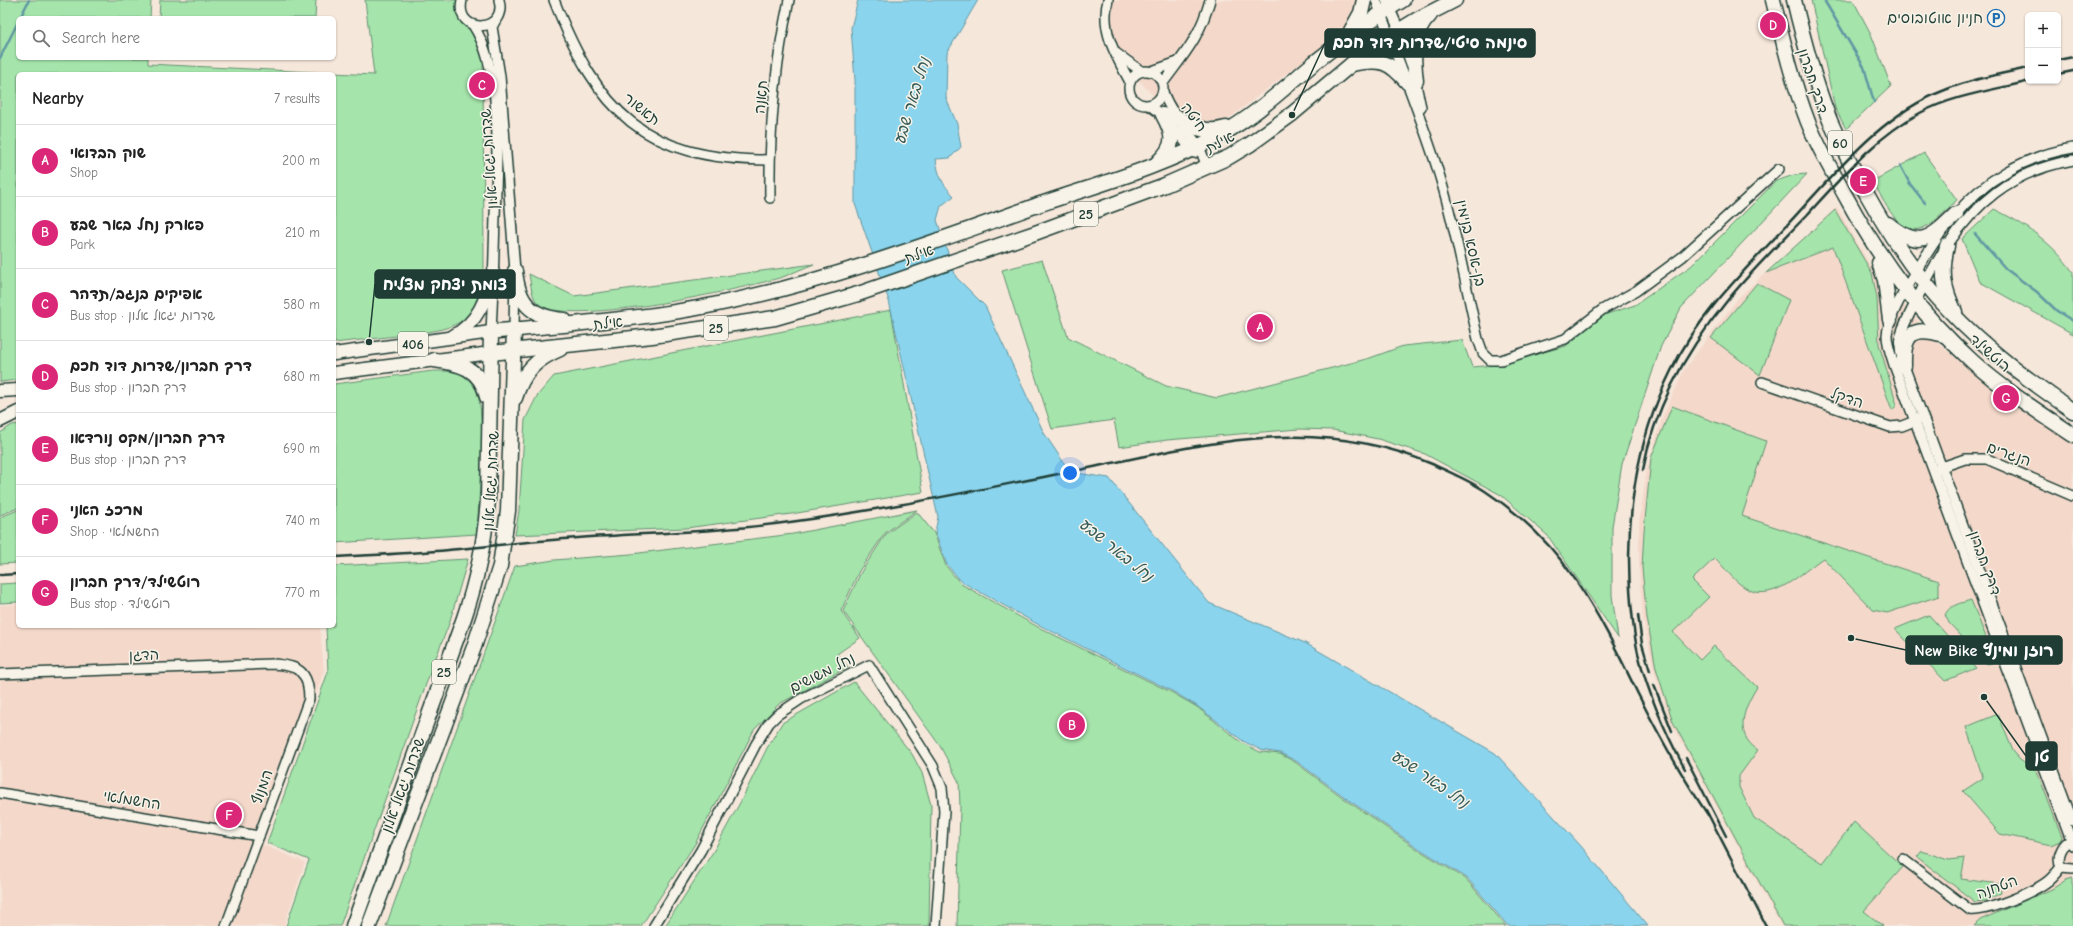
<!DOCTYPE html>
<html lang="en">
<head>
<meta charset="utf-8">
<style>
  :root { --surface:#fff; --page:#f6f6f6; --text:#222; --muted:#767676; --line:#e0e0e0; --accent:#db2777 }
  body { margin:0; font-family:"Comic Neue","Playpen Sans Hebrew",sans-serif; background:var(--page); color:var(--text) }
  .controls { position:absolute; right:12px; top:12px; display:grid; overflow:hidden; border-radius:6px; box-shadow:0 1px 3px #0004 }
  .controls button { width:36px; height:36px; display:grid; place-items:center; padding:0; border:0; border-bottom:1px solid var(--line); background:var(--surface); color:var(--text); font:20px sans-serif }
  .you { position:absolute; left:1070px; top:473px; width:14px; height:14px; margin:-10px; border:3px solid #fff; border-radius:50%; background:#1a73e8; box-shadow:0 0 0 6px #1a73e833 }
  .badge { display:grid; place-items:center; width:26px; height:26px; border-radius:50%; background:var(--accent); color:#fff; font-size:13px; font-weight:700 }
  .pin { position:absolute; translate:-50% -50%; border:2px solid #fff; box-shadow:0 1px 4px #0006 }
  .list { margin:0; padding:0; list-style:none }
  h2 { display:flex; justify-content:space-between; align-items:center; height:52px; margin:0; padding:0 16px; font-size:17px }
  h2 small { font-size:13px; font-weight:400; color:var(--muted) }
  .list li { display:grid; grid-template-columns:26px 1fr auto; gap:12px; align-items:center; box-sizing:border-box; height:72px; padding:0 16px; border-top:1px solid var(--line) }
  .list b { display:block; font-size:15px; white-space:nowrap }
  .list p { margin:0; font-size:13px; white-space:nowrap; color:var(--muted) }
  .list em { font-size:13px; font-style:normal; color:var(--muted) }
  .icon { flex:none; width:22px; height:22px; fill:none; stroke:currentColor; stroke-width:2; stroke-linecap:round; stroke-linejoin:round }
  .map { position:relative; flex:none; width:2073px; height:926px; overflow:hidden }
  .search { position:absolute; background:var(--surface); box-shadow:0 1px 3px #0004; left:16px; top:16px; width:320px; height:44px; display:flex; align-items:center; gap:10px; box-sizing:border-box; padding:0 14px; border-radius:6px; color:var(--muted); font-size:15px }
  .panel { position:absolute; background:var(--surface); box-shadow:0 1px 3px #0004; left:16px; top:72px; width:320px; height:556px; border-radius:6px }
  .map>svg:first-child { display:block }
  .built { fill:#f4d9cb }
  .green { fill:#a5e4ab; stroke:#629070 }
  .water { fill:#8bd4ed; stroke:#6098a3 }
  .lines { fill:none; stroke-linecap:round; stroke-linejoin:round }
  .stream { stroke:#6098a3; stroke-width:2.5 }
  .minor-casing { stroke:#1f3d34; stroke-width:12 }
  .major-casing { stroke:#1f3d34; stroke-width:15 }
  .highway-casing { stroke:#1f3d34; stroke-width:17 }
  .minor { stroke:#f7f3e8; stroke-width:9 }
  .major { stroke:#f7f3e8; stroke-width:12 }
  .highway { stroke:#f7f3e8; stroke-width:14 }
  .rail { stroke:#1f3d34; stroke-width:2.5 }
  .labels { text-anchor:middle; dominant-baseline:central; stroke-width:3; stroke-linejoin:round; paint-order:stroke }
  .shield { fill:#f7f3e8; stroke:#60746a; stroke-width:1 }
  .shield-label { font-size:14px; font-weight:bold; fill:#1f3d34 }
  .poi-label { font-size:15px; fill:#1f3d34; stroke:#f7f3e8; text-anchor:end }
  .street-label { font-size:15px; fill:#1f3d34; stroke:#f7f3e8 }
  .water-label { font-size:16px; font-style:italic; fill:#355b59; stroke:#f7f3e8 }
  .leader { fill:none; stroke:#1f3d34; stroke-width:1.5 }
  .callout-dot { fill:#1f3d34; stroke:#f7f3e8; stroke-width:1.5 }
  .callout { fill:#1f3d34; stroke:#1f3d34; stroke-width:1.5 }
  .callout-label { font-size:16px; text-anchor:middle; font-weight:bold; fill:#fff }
</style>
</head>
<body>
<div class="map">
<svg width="2073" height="926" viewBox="0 0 2073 926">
  <rect width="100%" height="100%" fill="#f6e7db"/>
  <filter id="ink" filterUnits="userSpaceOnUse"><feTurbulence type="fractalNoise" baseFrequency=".025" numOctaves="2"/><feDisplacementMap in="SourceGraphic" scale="8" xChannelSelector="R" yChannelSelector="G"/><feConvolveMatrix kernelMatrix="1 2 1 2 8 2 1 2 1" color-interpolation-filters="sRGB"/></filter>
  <g filter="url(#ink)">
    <!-- built -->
    <g class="built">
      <polygon points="1113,0 1385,0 1338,34 1227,120 1202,122 1177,113 1156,99 1125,65 1110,37 1108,19"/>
      <polygon points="1837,207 1875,274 1939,344 2073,444 2073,926 1781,926 1670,721 1654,671 1643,619 1639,571 1639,523 1647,468 1663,415 1685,368 1739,297"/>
      <polygon points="18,604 18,626 320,626 324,671 263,845 305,862 284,926 0,926 0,605"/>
    </g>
    <!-- green -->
    <g class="green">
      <path d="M0 0H151L150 18H18V58H148V64L374 75 365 0H458C455 18 461 19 471 30 476 37 479 46 483 53L484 267C480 325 456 329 405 335 381 338 358 340 334 343V74H18V380L0 382Z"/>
      <polygon points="160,0 316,0 315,18 159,18"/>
      <polygon points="1811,0 1853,0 1871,34 1891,86 1846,129 1835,108"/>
      <path d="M1924 153 1957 200C1948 208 1938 220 1927 226 1900 242 1883 199 1873 181Z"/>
      <polygon points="1807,174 1681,308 1661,346 1622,464 1612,527 1612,595 1618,638 1548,536 1501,495 1425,454 1378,439 1333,430 1299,429 1167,440 1119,447 1114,420 1052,429 1002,270 1042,260 1068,337 1166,386 1217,398 1370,358 1403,346 1462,340 1472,367 1496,365 1566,346 1601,316 1635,305 1691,266 1776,181 1794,175"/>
      <path d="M1994 209C2025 224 2052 242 2073 272V334L1980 282 1962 239Z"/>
      <polygon points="1835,210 1872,273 1877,298 1879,344 1897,405 1892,410 1833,247 1766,273"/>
      <path d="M814 264C803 268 793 273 783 277 742 289 572 327 540 305 531 299 531 284 529 274L574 296Z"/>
      <polygon points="1757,283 1789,300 1760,375 1711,338"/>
      <polygon points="891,310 923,492 791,514 686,528 515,535 519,510 525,420 537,396 554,376"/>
      <path d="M433 371C447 371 463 370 473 382 489 403 478 504 477 534L334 543V384Z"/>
      <path d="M1672 406 1766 441 1742 516 1939 581V596L1887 613 1873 610 1823 558C1802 572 1771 606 1744 587 1733 580 1724 567 1715 558L1692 580 1709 597 1673 632 1700 660 1714 646 1757 687C1744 708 1733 734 1758 750L1739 776V787L1754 818 1822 863 1854 822 1903 867 1864 911 1883 926H1783L1673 722 1656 668 1647 618 1642 568 1644 531 1651 458Z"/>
      <polygon points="18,424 18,508 0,515 0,433 12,425"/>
      <polygon points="18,510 18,563 0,564 0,517"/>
      <polygon points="917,510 885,533 859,571 841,611 860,638 837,654 848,667 779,704 754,730 695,844 641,926 386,926 515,566 554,560 631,554 793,534"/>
      <polygon points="917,512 934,533 946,566 961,584 1038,627 1171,692 1197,707 1242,743 1260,752 1280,754 1295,762 1349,802 1419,850 1466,879 1506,926 957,926 960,807 959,782 940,746 843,611 861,572 886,534"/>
      <polygon points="468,559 449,624 430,673 340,926 286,926 309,860 267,843 328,672 326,626 334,626 334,566"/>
      <polygon points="18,583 18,602 0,603 0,584"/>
      <path d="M1971 600 1996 662 1987 664 1949 623 1945 615C1949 605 1961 603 1971 600Z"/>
      <polygon points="1929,615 1976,668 1945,681 1895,629"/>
      <polygon points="854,682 912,754 922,773 931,805 929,926 665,926 713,852 742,799 767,748 782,723"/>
      <polygon points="1998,714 2013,751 2020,759 2037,771 2062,837 2060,841 2051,845 2000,834 1963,791 1983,778 1966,727"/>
      <polygon points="1922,851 1948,860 1965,858 1961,879 2000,884 2001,893 1985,901 1975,902 1917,857"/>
      <polygon points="2073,878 2073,926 1974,926 1980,920 2052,889 2066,880"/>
    </g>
    <!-- water -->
    <path class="water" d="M858 0H978L947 53 946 98 957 124 961 147 950 158 936 159C938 175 942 184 954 196L941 206 937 220 956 277 985 306 1044 433 1070 472 1109 478 1209 603 1305 643 1495 753 1580 845 1648 926H1508L1467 878 1420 849 1350 801 1296 761 1280 753 1261 750 1243 741 1197 706 1172 691 1039 625 962 582 947 565 935 532 938 517 889 301 855 204V80L851 28Z"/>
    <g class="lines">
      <!-- stream -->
      <g class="stream">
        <polyline points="1824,0 1864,67 1874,102"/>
        <polyline points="20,18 29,0"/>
        <polyline points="0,58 18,22"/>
        <polyline points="1900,165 1910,184 1925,203"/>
        <polyline points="1975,234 2006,269 2037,292 2057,311 2073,321"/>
      </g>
      <defs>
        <g id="minor">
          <path d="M462 0C454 36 508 33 499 0"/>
          <path d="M554 0C598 112 644 160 769 160"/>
          <path d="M1108 0C1100 30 1116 56 1130 82"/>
          <path d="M1376 0C1397 58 1421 115 1439 174 1456 228 1465 284 1478 339L1483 353 1490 360H1501L1565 339 1602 310 1636 291 1682 257 1779 169"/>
          <polyline points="1386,0 1399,30 1411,64"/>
          <polyline points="498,16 492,27 500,76 515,271 514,330"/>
          <path d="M473 25C504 72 497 162 495 216 494 255 493 293 491 332"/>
          <polyline points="1116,53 1141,71"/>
          <circle cx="1146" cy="88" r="17"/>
          <polyline points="1152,71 1178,62"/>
          <polyline points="1414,76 1421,107"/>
          <path d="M1163 83C1185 53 1200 37 1210 0"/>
          <path d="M1163 92C1170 112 1185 127 1197 144 1202 151 1204 160 1207 167"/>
          <polyline points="1149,105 1163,115 1194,153"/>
          <path d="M2073 160C2046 165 2017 176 1995 193 1958 221 1934 264 1914 305 1909 316 1902 327 1900 338 1899 347 1901 355 1903 363L2073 822"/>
          <path d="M770 198C769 132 775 65 789 0"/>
          <path d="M1953 218C1983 180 2025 156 2073 148"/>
          <path d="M1942 231C1927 254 1889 309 1887 335 1887 345 1891 355 1894 365L2073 845"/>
          <polyline points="1762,382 1890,427 1902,426 1920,419"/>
          <polyline points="1936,469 1965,459 1987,459 2073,496"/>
          <path d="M0 674 272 664C298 665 309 671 309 699L226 926"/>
          <polyline points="0,793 259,836"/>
          <path d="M2073 840C2062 842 2056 858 2061 867L2073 868"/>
          <path d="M1903 859 1970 910C1987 912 2034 892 2048 881 2053 877 2057 872 2061 867"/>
          <polyline points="654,926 701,850 756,744 769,723 777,715 801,699 869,665 933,766 942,788 944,811 936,926"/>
        </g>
        <g id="major">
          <path d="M453 336C479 322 486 299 493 272"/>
          <polyline points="334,354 491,332"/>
          <polyline points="334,373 491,353"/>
          <polyline points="0,391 18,390"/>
          <polyline points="0,421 18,412"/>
        </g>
        <g id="highway">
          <path d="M1773 0C1783 41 1793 83 1808 122 1818 147 1832 171 1845 195 1880 260 1918 312 1973 362 2004 390 2039 412 2073 435"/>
          <path d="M1794 0C1803 38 1813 76 1827 113 1834 132 1844 150 1853 168 1879 219 1909 269 1949 310 1986 350 2029 380 2073 411"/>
          <polyline points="1351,31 1361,13 1364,0"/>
          <path d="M1352 64C1381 58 1389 61 1408 83"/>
          <path d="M1416 81C1413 56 1411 34 1430 15"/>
          <path d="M1174 115C1191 127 1205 134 1226 128"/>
          <path d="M1158 162C1176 145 1174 135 1163 115"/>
          <path d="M1888 224C1920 250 1930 239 1956 214"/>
          <path d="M1947 246C1941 273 1943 287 1955 312"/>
          <polyline points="1879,263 1885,280 1890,320"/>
          <path d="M515 271C518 303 531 317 564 320"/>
          <polyline points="491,353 652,336 775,318 858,294 1035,233 1165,185 1229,157 1249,145 1292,114 1372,47 1418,19 1455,0"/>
          <path d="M434 360C459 363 481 368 487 397"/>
          <path d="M1904 366C1903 332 1913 326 1944 335"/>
          <path d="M515 398C523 372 536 359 560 349"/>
          <path d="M353 926 464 618C477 580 485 540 488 499L491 332C565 324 640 320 713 305 823 283 929 244 1035 206 1096 185 1163 167 1220 135 1255 116 1284 88 1314 63 1343 40 1372 18 1403 0"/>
          <polyline points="369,926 474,647 500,566 508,511 514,330"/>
        </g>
      </defs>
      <!-- minor casing -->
      <use href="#minor" class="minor-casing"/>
      <!-- major casing -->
      <use href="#major" class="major-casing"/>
      <!-- highway casing -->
      <use href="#highway" class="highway-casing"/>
      <!-- minor -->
      <use href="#minor" class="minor"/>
      <!-- major -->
      <use href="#major" class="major"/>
      <!-- highway -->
      <use href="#highway" class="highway"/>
      <!-- rail -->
      <g class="rail">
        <polyline points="2058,60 2073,57"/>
        <polyline points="2058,74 2073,71"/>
        <path d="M1643 470C1654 408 1687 350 1727 301 1751 271 1780 243 1807 215 1842 177 1874 138 1920 113 1954 95 1994 90 2030 81"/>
        <path d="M334 557C368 555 402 554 436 551 483 547 530 541 578 538 648 533 719 532 790 522 884 510 976 490 1069 472 1194 447 1309 411 1432 464 1451 473 1471 481 1488 493 1565 544 1598 612 1637 692 1658 734 1681 775 1708 815"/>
        <polyline points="0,575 18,574"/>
        <polyline points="1638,615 1642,644 1650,671"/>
        <polyline points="1654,685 1672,731"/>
        <polyline points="1686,758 1726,836"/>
        <path d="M1685 769C1665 732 1648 694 1638 653 1634 637 1633 620 1631 603 1624 524 1635 443 1671 371 1698 315 1744 271 1786 226 1833 176 1879 115 1945 90 1972 79 2000 74 2028 68"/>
        <polyline points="1706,810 1766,926"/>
      </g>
    </g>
  </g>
  <!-- icons -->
  <defs>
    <symbol id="parking-ring" viewBox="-11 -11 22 22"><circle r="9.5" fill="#f7f3e8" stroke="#1f6fb2" stroke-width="1.5"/><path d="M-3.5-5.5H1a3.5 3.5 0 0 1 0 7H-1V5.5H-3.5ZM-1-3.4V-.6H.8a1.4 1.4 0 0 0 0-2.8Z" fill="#1f6fb2"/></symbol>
  </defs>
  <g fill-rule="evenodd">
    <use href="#parking-ring" x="1986" y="8" width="20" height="20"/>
  </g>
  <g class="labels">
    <!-- shield labels -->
    <g class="shield">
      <rect x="1828" y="131" width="24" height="24" rx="3"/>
      <rect x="1074" y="202" width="24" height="24" rx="3"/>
      <rect x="704" y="316" width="24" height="24" rx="3"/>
      <rect x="398" y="332" width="30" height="24" rx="3"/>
      <rect x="432" y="660" width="24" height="24" rx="3"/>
    </g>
    <g class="shield-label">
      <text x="1840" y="143">60</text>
      <text x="1086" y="214">25</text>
      <text x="716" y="328">25</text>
      <text x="413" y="344">406</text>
      <text x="444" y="672">25</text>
    </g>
    <!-- poi labels -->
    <g class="poi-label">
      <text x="1983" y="18">חניון אוטובוסים</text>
    </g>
    <!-- street labels -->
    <g class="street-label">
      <text transform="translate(1813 81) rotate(72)">דרך חברון</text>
      <text transform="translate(761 97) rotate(-84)">תאנה</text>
      <text transform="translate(642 109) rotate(38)">תאשור</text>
      <text transform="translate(1194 117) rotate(53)">חיטה</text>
      <text transform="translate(1220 142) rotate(-28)">אילת</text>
      <text transform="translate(489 159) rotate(-94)">שדרות יגאל אלון</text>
      <text transform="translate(1471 243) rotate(77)">בן-אסא בנימין</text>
      <text transform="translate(919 254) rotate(-20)">אילת</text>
      <text transform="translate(608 323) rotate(-6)">אילת</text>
      <text transform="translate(1990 353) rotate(41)">רוטשילד</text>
      <text transform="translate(1847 398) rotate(19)">הדקל</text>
      <text transform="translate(2009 454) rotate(19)">הנגרים</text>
      <text transform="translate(491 481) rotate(-87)">שדרות יגאל אלון</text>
      <text transform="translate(1985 563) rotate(70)">דרך חברון</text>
      <text transform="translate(144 655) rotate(-2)">הדגן</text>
      <text transform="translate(822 673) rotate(-27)">נחל משושים</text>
      <text transform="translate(403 785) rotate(-70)">שדרות יגאל אלון</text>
      <text transform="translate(262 787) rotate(-70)">המנוף</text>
      <text transform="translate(132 800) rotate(9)">החשמלאי</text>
      <text transform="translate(1997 887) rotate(-20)">הטחנה</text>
    </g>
    <!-- water labels -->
    <g class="water-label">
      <text transform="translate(912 101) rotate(-73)">נחל באר שבע</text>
      <text transform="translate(1116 550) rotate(39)">נחל באר שבע</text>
      <text transform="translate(1430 779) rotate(34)">נחל באר שבע</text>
    </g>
  </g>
  <!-- callouts -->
  <path class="leader" d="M1292 115L1325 43M369 342L375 284M1851 638L1906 650M1984 697L2026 756"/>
  <g class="callout-dot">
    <circle cx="1292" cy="115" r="4"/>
    <circle cx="369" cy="342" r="4"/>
    <circle cx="1851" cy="638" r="4"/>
    <circle cx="1984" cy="697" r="4"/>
  </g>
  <g class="callout">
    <rect x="1325" y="29" width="210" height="28" rx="4"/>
    <rect x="375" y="270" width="140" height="28" rx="4"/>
    <rect x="1906" y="636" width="156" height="28" rx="4"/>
    <rect x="2026" y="742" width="31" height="28" rx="4"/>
  </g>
  <g class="callout-label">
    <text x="1430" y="48">סינמה סיטי/שדרות דוד חכם</text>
    <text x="445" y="290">צומת יצחק מצליח</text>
    <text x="1984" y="656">New Bike רוזן ומינץ</text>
    <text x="2042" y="762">טן</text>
  </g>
</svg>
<div class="controls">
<button>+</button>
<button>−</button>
</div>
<div class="you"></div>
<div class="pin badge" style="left:1260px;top:327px">A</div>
<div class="pin badge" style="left:1072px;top:725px">B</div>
<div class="pin badge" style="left:482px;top:85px">C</div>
<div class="pin badge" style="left:1773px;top:25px">D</div>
<div class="pin badge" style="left:1863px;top:181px">E</div>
<div class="pin badge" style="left:229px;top:815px">F</div>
<div class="pin badge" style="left:2006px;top:398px">G</div>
<div class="search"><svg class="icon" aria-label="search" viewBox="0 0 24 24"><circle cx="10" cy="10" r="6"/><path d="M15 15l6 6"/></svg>Search here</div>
<section class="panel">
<h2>Nearby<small>7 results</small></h2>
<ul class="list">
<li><span class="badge">A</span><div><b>שוק הבדואי</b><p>Shop</p></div><em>200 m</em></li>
<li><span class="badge">B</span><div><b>פארק נחל באר שבע</b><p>Park</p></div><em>210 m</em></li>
<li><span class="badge">C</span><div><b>אפיקים בנגב/תדהר</b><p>Bus stop · שדרות יגאל אלון</p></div><em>580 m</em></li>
<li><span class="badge">D</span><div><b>דרך חברון/שדרות דוד חכם</b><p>Bus stop · דרך חברון</p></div><em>680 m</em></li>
<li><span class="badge">E</span><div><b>דרך חברון/מקס נורדאו</b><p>Bus stop · דרך חברון</p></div><em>690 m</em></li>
<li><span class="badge">F</span><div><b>מרכז האני</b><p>Shop · החשמלאי</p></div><em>740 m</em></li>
<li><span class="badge">G</span><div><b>רוטשילד/דרך חברון</b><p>Bus stop · רוטשילד</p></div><em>770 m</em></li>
</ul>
</section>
</div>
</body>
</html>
